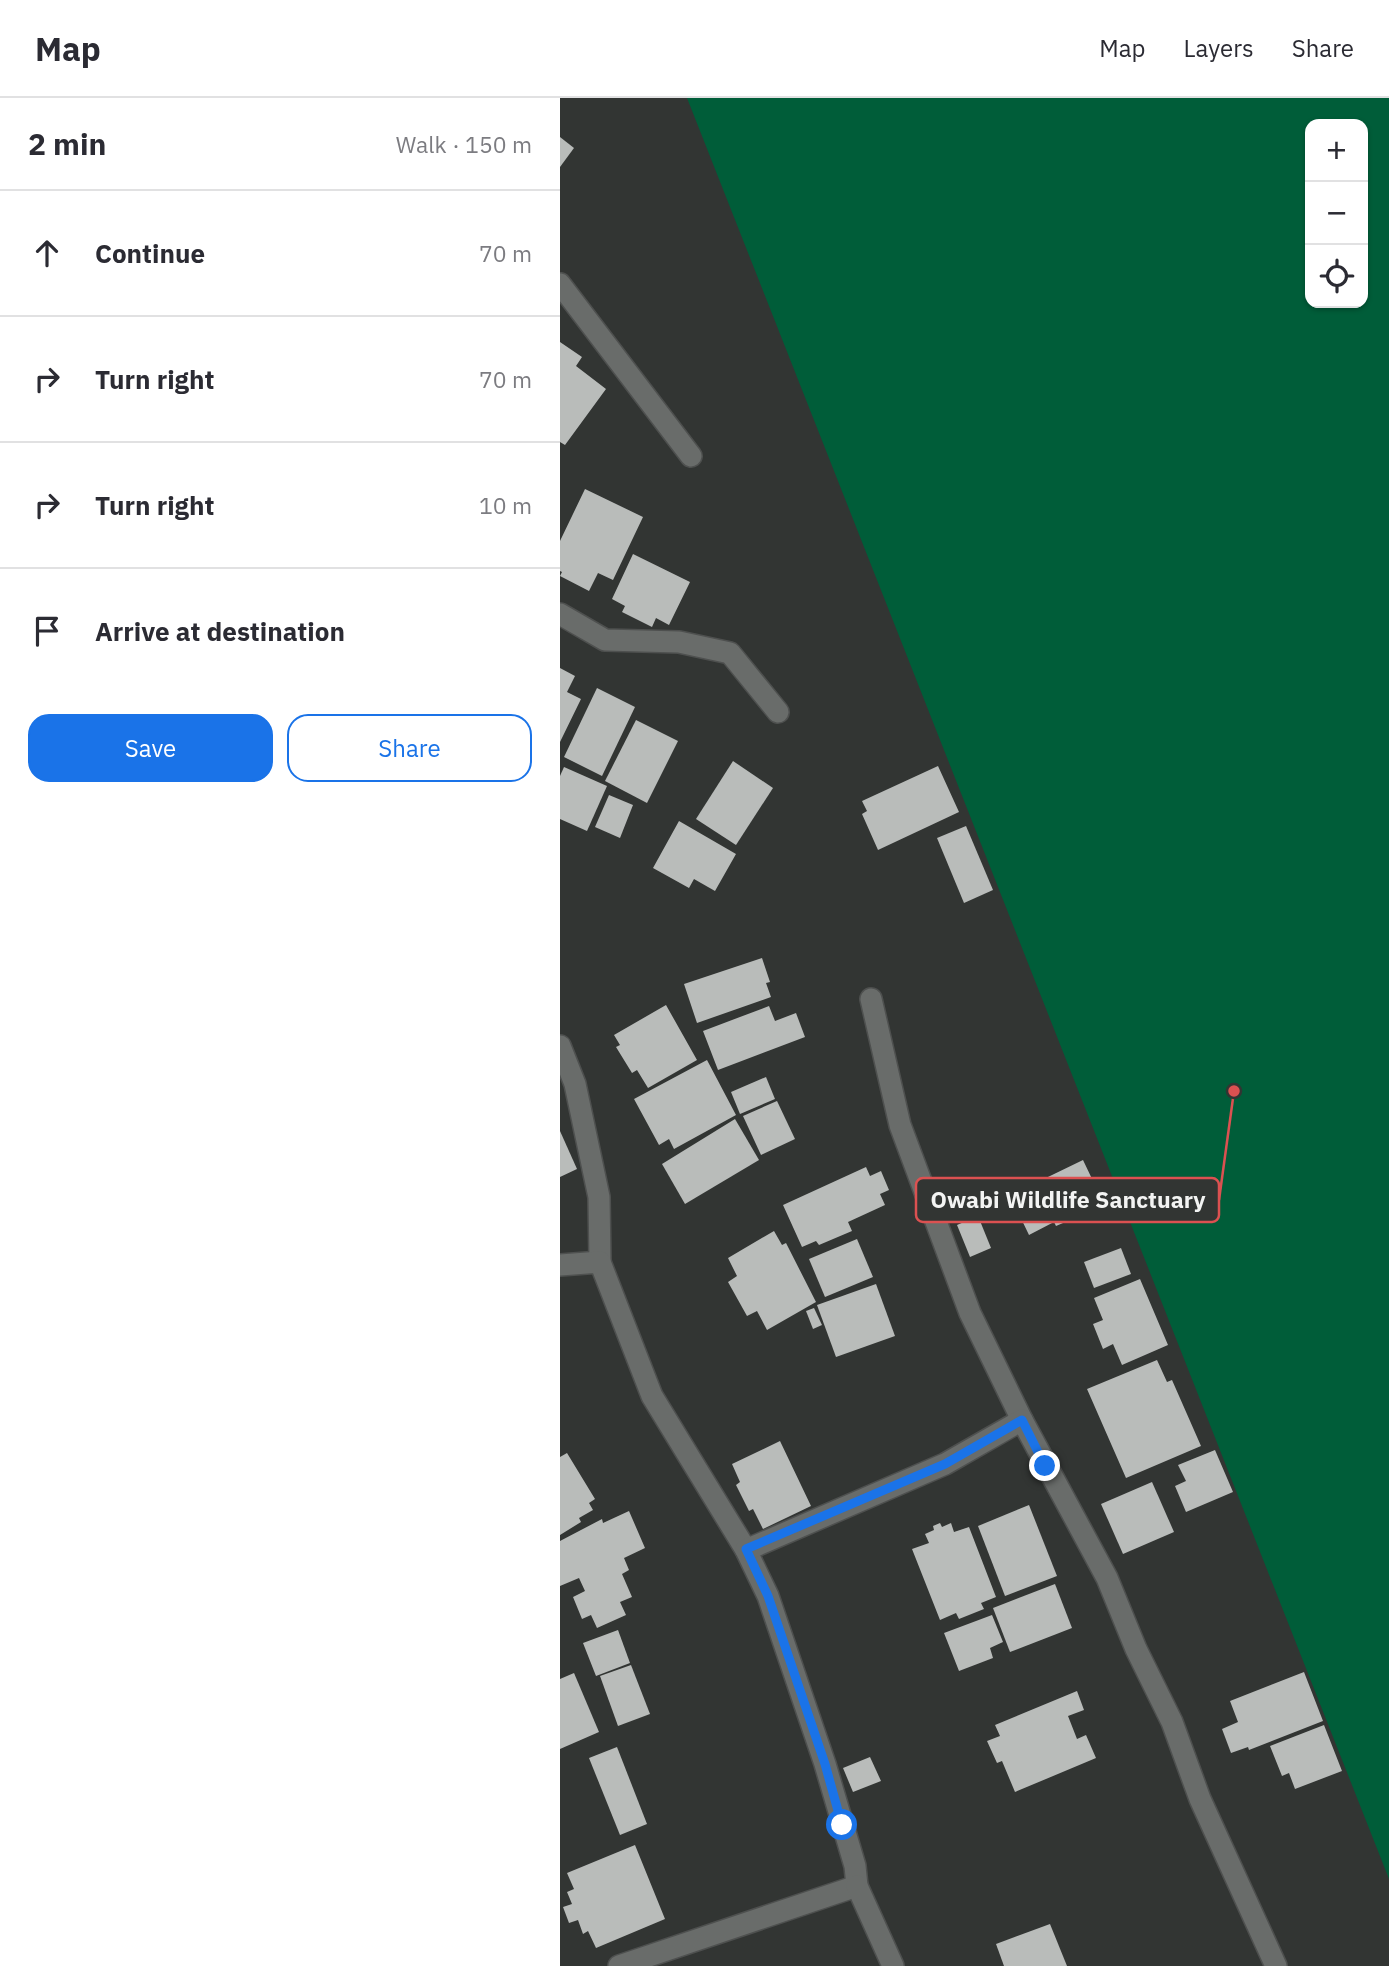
<!DOCTYPE html>
<html lang="en">
<head>
<meta charset="utf-8">
<style>
  :root { --surface:#fff; --page:#f7f7f7; --text:#2b2b33; --muted:#7c7c81; --line:#e1e1e2; --accent:#1a73e8 }
  body { margin:0; font-family:"IBM Plex Sans",sans-serif; background:var(--page); color:var(--text) }
  .controls { position:absolute; right:21px; top:21px; display:grid; overflow:hidden; border-radius:14px; box-shadow:0 2px 5px #0004 }
  .controls button { width:63px; height:63px; display:grid; place-items:center; padding:0; border:0; border-bottom:2px solid var(--line); background:var(--surface); color:var(--text); font:35px sans-serif }
  .stop { position:absolute; width:21px; height:21px; margin:-16px; border:5px solid #1a73e8; border-radius:50%; background:#fff }
  .stop.end { background:#1a73e8; border-color:#fff; box-shadow:0 2px 7px #0008 }
  .list { margin:0; padding:0; list-style:none }
  h2 { display:flex; justify-content:space-between; align-items:center; height:91px; margin:0; padding:0 28px; font-size:30px }
  h2 small { font-size:23px; font-weight:400; color:var(--muted) }
  .list li { display:grid; grid-template-columns:46px 1fr auto; gap:21px; align-items:center; box-sizing:border-box; height:126px; padding:0 28px; border-top:2px solid var(--line) }
  .list b { display:block; font-size:26px; white-space:nowrap }
  .list em { font-size:23px; font-style:normal; color:var(--muted) }
  .actions { display:flex; gap:14px; padding:21px 28px }
  .actions a { flex:1; padding:16px 0; border:2px solid var(--accent); border-radius:21px; text-align:center; font-size:24px; color:var(--accent) }
  .actions .main { background:var(--accent); color:#fff }
  .icon { flex:none; width:38px; height:38px; fill:none; stroke:currentColor; stroke-width:2; stroke-linecap:round; stroke-linejoin:round }
  .map { position:relative; flex:none; width:829px; height:1868px; overflow:hidden }
  header { display:flex; align-items:center; gap:42px; box-sizing:border-box; height:98px; padding:0 35px; background:var(--surface); border-bottom:2px solid var(--line) }
  header strong { font-size:33px }
  nav { display:flex; gap:38px; margin-inline-start:auto; font-size:24px }
  main { display:flex }
  aside { flex:1; background:var(--surface) }
  .map>svg:first-child { display:block }
  .green { fill:#005d39; fill-rule:evenodd }
  .building { fill:#b9bcba }
  .lines { fill:none; stroke-linecap:round; stroke-linejoin:round }
  .minor-casing { stroke:#4e504f; stroke-width:24 }
  .minor { stroke:#696c6a; stroke-width:21 }
  .route { stroke:#1a73e8; stroke-width:9 }
  .leader { fill:none; stroke:#dc5151; stroke-width:2.5 }
  .callout-dot { fill:#dc5151; stroke:#323533; stroke-width:2.5 }
  .callout { fill:#323533; stroke:#dc5151; stroke-width:2.5 }
  .callout-label { font-size:23px; text-anchor:middle; font-weight:bold; fill:#f3f4f3 }
</style>
</head>
<body>
<header>
<strong>Map</strong>
<nav><a>Map</a><a>Layers</a><a>Share</a></nav>
</header>
<main>
<aside>
<h2>2 min<small>Walk · 150 m</small></h2>
<ul class="list">
<li><svg class="icon" aria-label="ahead" viewBox="0 0 24 24"><path d="M12 20V5M6 11l6-6 6 6"/></svg><div><b>Continue</b></div><em>70 m</em></li>
<li><svg class="icon" aria-label="right" viewBox="0 0 24 24"><path d="M7 20v-9h11M14 6l5 5-5 5"/></svg><div><b>Turn right</b></div><em>70 m</em></li>
<li><svg class="icon" aria-label="right" viewBox="0 0 24 24"><path d="M7 20v-9h11M14 6l5 5-5 5"/></svg><div><b>Turn right</b></div><em>10 m</em></li>
<li><svg class="icon" aria-label="arrive" viewBox="0 0 24 24"><path d="M6 21V4h12l-3 4 3 4H6"/></svg><div><b>Arrive at destination</b></div></li>
</ul>
<div class="actions"><a class="main">Save</a><a>Share</a></div>
</aside>
<div class="map">
<svg width="829" height="1868" viewBox="0 0 829 1868">
  <rect width="100%" height="100%" fill="#323533"/>
  <!-- green -->
  <path class="green" d="M127 0H829V1781ZM803 26V205H750V26Z"/>
  <!-- building -->
  <g class="building">
    <polygon points="0,39 14,50 0,69"/>
    <polygon points="0,244 22,259 16,268 46,291 5,347 0,344"/>
    <polygon points="25,391 83,419 53,482 38,475 29,493 0,478 2,474 0,473 0,443"/>
    <polygon points="73,456 130,484 109,527 96,520 92,529 62,514 65,508 52,501"/>
    <polygon points="0,570 15,578 7,594 21,601 0,644"/>
    <polygon points="37,590 75,609 42,678 4,659"/>
    <polygon points="76,622 118,643 87,705 45,683"/>
    <polygon points="173,663 213,690 176,747 136,721"/>
    <polygon points="378,668 399,714 318,752 302,716 307,713 302,703"/>
    <polygon points="4,669 47,688 27,733 0,721 0,678"/>
    <polygon points="49,697 73,707 60,740 35,729"/>
    <polygon points="119,723 176,756 155,793 134,781 129,790 93,770"/>
    <polygon points="406,728 433,792 404,805 377,740"/>
    <polygon points="202,860 210,884 206,885 211,899 137,925 124,886"/>
    <polygon points="106,907 137,962 88,990 77,972 72,975 56,949 60,947 54,937"/>
    <polygon points="209,908 215,923 236,915 245,939 158,972 143,933"/>
    <polygon points="147,962 176,1017 114,1051 109,1041 99,1047 74,1001"/>
    <polygon points="206,979 215,1001 180,1016 171,994"/>
    <polygon points="217,1003 235,1041 201,1057 183,1018"/>
    <polygon points="175,1021 199,1062 125,1106 102,1066"/>
    <polygon points="0,1033 17,1071 0,1079"/>
    <polygon points="523,1062 544,1106 527,1114 524,1110 515,1114 517,1119 496,1128 494,1124 469,1137 456,1110 464,1105 459,1093"/>
    <polygon points="306,1069 310,1078 321,1073 329,1092 320,1096 325,1107 288,1124 292,1133 259,1147 256,1143 242,1149 223,1107"/>
    <polygon points="418,1118 431,1150 410,1159 397,1127"/>
    <polygon points="214,1133 222,1147 226,1145 256,1204 207,1232 197,1213 187,1218 168,1184 177,1178 168,1160"/>
    <polygon points="297,1141 313,1179 265,1199 249,1161"/>
    <polygon points="561,1150 571,1176 534,1190 524,1164"/>
    <polygon points="580,1181 608,1247 562,1267 553,1246 543,1251 533,1226 543,1222 534,1200"/>
    <polygon points="316,1186 335,1238 276,1259 257,1207"/>
    <polygon points="254,1210 262,1227 253,1231 246,1213"/>
    <polygon points="597,1262 607,1284 612,1282 641,1348 566,1380 527,1291"/>
    <polygon points="220,1343 251,1408 203,1431 193,1411 189,1413 176,1387 180,1384 172,1366"/>
    <polygon points="655,1352 673,1394 626,1414 615,1388 626,1383 618,1367"/>
    <polygon points="7,1355 35,1401 29,1405 33,1412 19,1420 21,1424 0,1437 0,1359"/>
    <polygon points="592,1384 614,1434 563,1456 541,1406"/>
    <polygon points="469,1407 497,1478 445,1498 418,1428"/>
    <polygon points="69,1413 85,1450 64,1460 69,1472 62,1476 72,1499 60,1504 66,1517 37,1530 31,1517 22,1521 13,1499 25,1493 19,1480 0,1488 0,1443 42,1421 43,1425"/>
    <polygon points="380,1425 382,1429 391,1425 394,1434 409,1429 436,1499 421,1505 424,1511 399,1521 396,1515 380,1522 352,1451 369,1445 365,1436 374,1432 373,1428"/>
    <polygon points="495,1486 512,1530 450,1554 433,1510"/>
    <polygon points="432,1517 443,1544 430,1550 433,1560 399,1573 384,1535"/>
    <polygon points="58,1532 70,1565 36,1578 23,1545"/>
    <polygon points="71,1567 90,1616 58,1628 40,1578"/>
    <polygon points="744,1574 763,1623 689,1652 688,1649 671,1655 662,1631 678,1624 670,1603"/>
    <polygon points="14,1575 39,1634 0,1651 0,1581"/>
    <polygon points="517,1593 524,1612 508,1618 517,1641 526,1637 536,1660 455,1694 442,1663 437,1665 427,1643 440,1638 435,1627"/>
    <polygon points="764,1627 782,1673 735,1691 729,1675 722,1678 710,1648"/>
    <polygon points="57,1649 87,1726 60,1737 29,1660"/>
    <polygon points="310,1659 321,1683 293,1694 283,1670"/>
    <polygon points="75,1747 105,1821 36,1850 28,1833 23,1836 18,1822 9,1825 3,1809 12,1806 7,1794 14,1791 7,1775"/>
    <polygon points="490,1826 507,1868 444,1868 436,1846"/>
  </g>
  <g class="lines">
    <defs>
      <g id="minor">
        <polyline points="0,186 131,358"/>
        <polyline points="0,516 45,542 119,544 170,555 218,614"/>
        <polyline points="311,901 340,1027 410,1215 462,1322"/>
        <polyline points="0,948 15,986 39,1099 40,1164"/>
        <polyline points="0,1167 40,1164 92,1298 186,1452 208,1498 265,1666 295,1768 297,1788 59,1868"/>
        <polyline points="186,1452 385,1366 462,1322 547,1480 576,1551 612,1624 640,1701 716,1868"/>
        <polyline points="297,1788 333,1868"/>
      </g>
    </defs>
    <!-- minor casing -->
    <use href="#minor" class="minor-casing"/>
    <!-- minor -->
    <use href="#minor" class="minor"/>
  </g>
  <g class="lines">
    <!-- route -->
    <polyline class="route" points="282,1727 265,1666 208,1498 186,1451 385,1366 462,1322 485,1368"/>
  </g>
  <!-- callouts -->
  <path class="leader" d="M674 993L659 1102"/>
  <circle class="callout-dot" cx="674" cy="993" r="7"/>
  <rect class="callout" x="356" y="1080" width="303" height="44" rx="7"/>
  <g class="callout-label">
    <text x="508" y="1110">Owabi Wildlife Sanctuary</text>
  </g>
</svg>
<div class="controls">
<button>+</button>
<button>−</button>
<button><svg class="icon" aria-label="locate" viewBox="0 0 24 24"><circle cx="12" cy="12" r="6"/><path d="M12 2v4M12 18v4M2 12h4M18 12h4"/></svg></button>
</div>
<div class="stop" style="left:282px;top:1727px"></div>
<div class="stop end" style="left:485px;top:1368px"></div>
</div>
</main>
</body>
</html>
